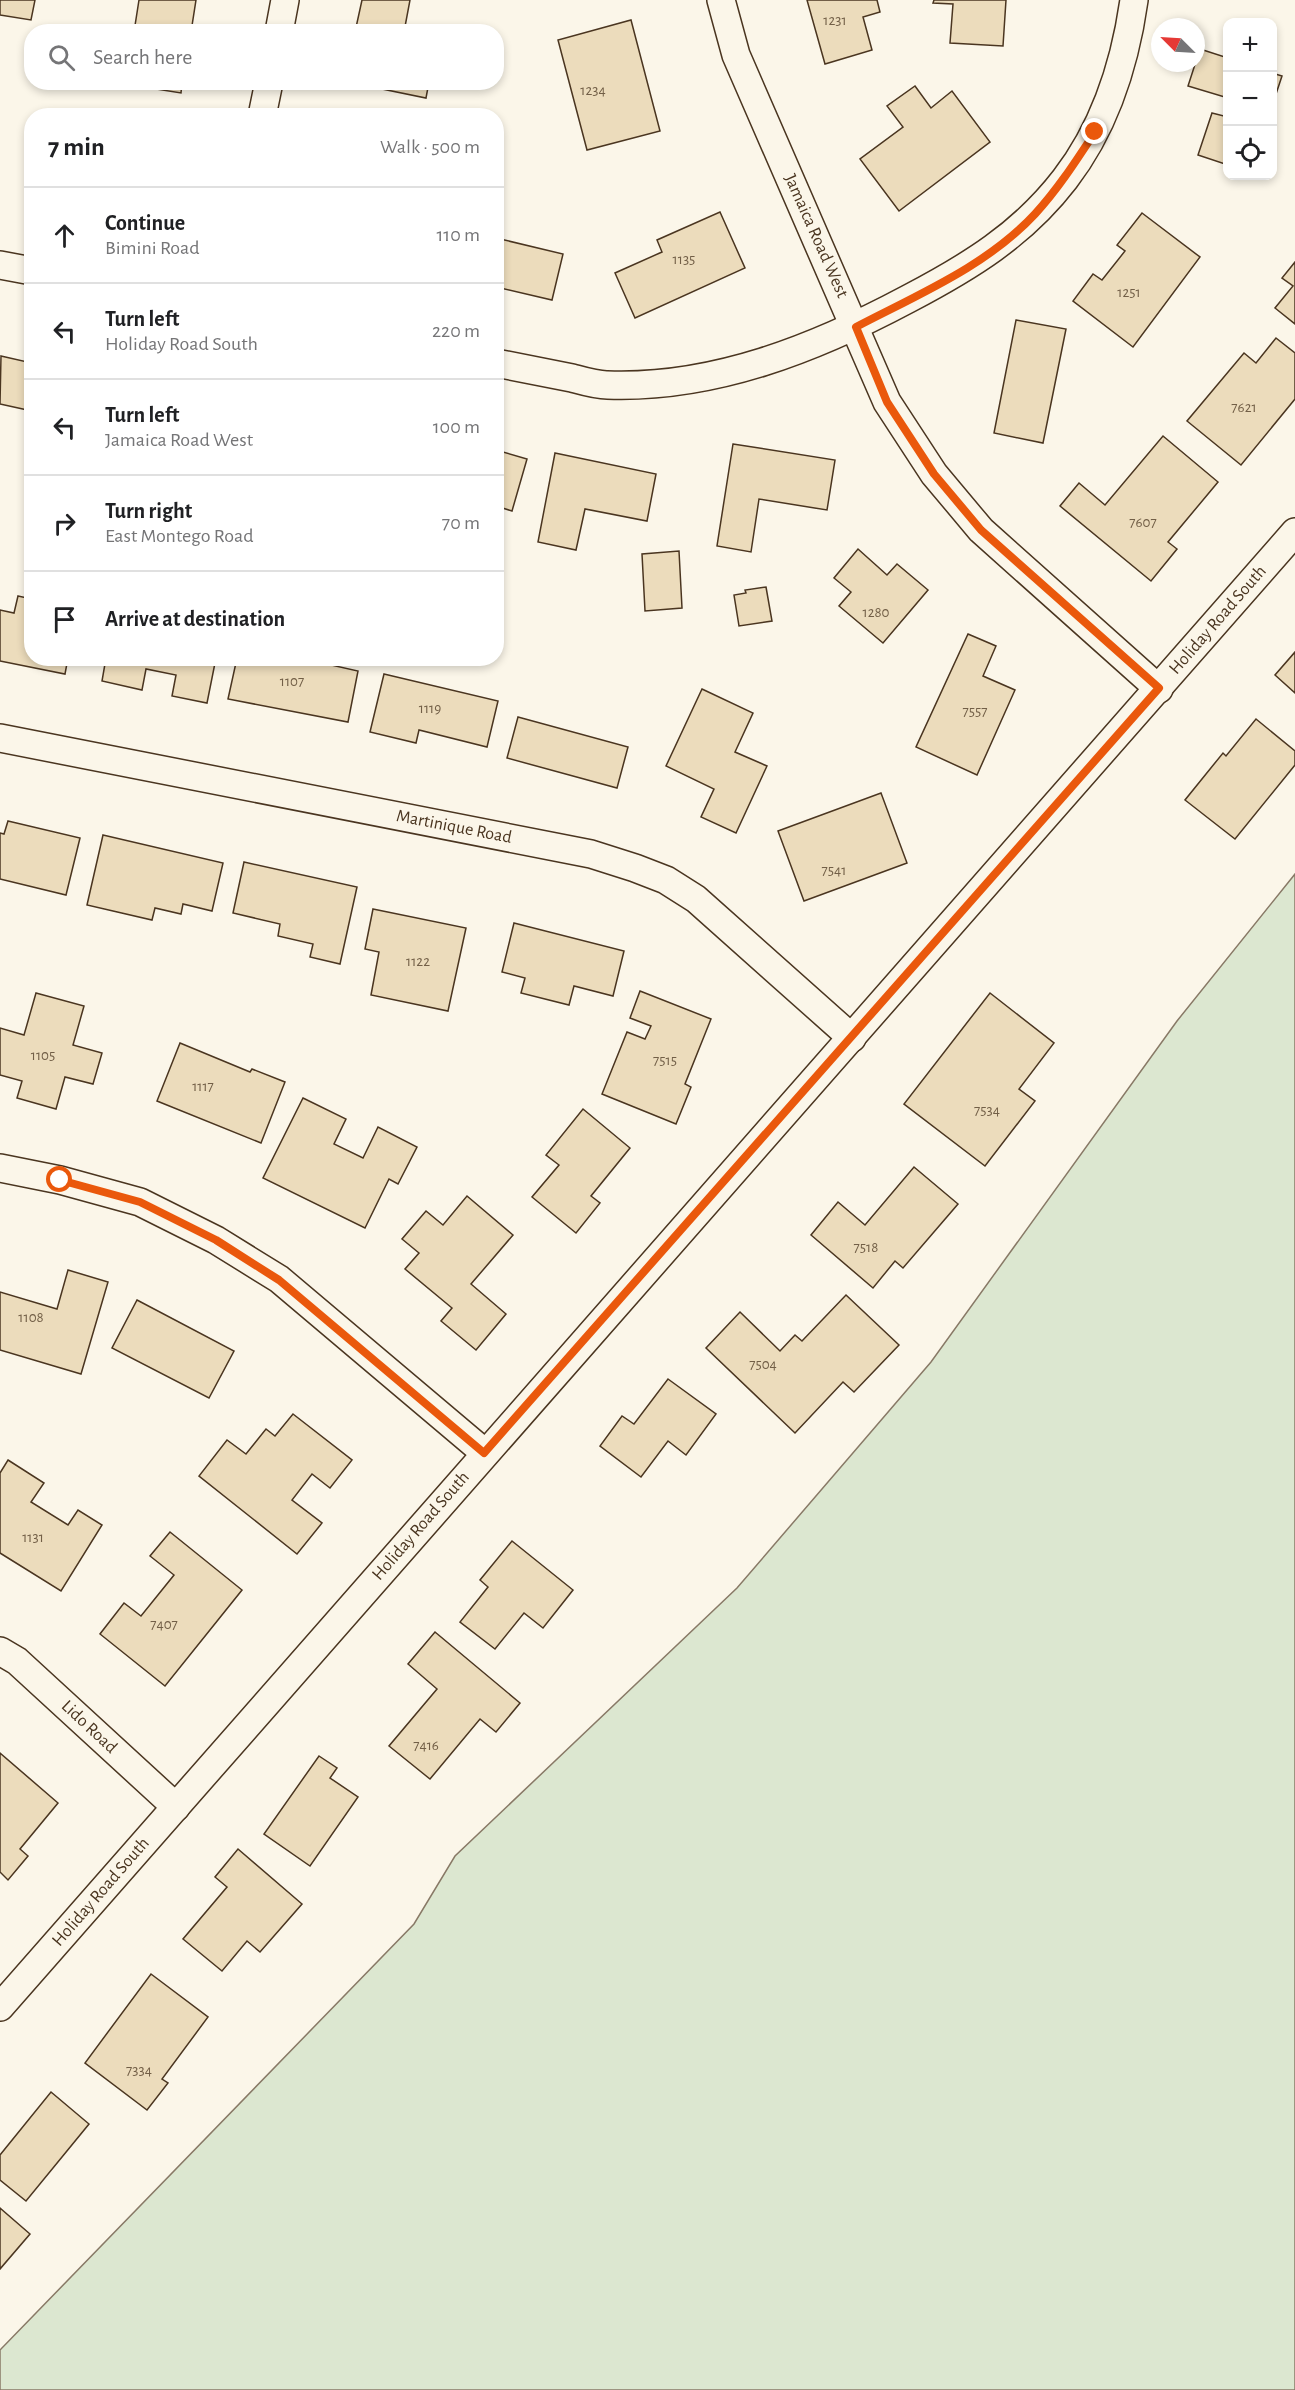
<!DOCTYPE html>
<html lang="en">
<head>
<meta charset="utf-8">
<style>
  :root { --surface:#fff; --page:#f2f2f2; --text:#202124; --muted:#757577; --line:#e0e0e0 }
  body { margin:0; font-family:"Alegreya Sans",sans-serif; background:var(--page); color:var(--text) }
  .controls { position:absolute; right:18px; top:18px; display:grid; overflow:hidden; border-radius:12px; box-shadow:0 3px 9px #0003 }
  .controls button { width:54px; height:54px; display:grid; place-items:center; padding:0; border:0; border-bottom:2px solid var(--line); background:var(--surface); color:var(--text); font:30px sans-serif }
  .compass { position:absolute; left:1151px; top:18px; width:54px; height:54px; border-radius:50%; background:var(--surface); box-shadow:0 3px 9px #0003; rotate:294deg }
  .stop { position:absolute; width:18px; height:18px; margin:-14px; border:4px solid #ea580c; border-radius:50%; background:#fff }
  .stop.end { background:#ea580c; border-color:#fff; box-shadow:0 2px 6px #0008 }
  .list { margin:0; padding:0; list-style:none }
  h2 { display:flex; justify-content:space-between; align-items:center; height:78px; margin:0; padding:0 24px; font-size:26px }
  h2 small { font-size:20px; font-weight:400; color:var(--muted) }
  .list li { display:grid; grid-template-columns:39px 1fr auto; gap:18px; align-items:center; box-sizing:border-box; height:96px; padding:0 24px; border-top:2px solid var(--line) }
  .list b { display:block; font-size:22px; white-space:nowrap }
  .list p { margin:0; font-size:20px; white-space:nowrap; color:var(--muted) }
  .list em { font-size:20px; font-style:normal; color:var(--muted) }
  .icon { flex:none; width:33px; height:33px; fill:none; stroke:currentColor; stroke-width:2; stroke-linecap:round; stroke-linejoin:round }
  .map { position:relative; flex:none; width:1295px; height:2390px; overflow:hidden }
  .search { position:absolute; background:var(--surface); box-shadow:0 3px 9px #0003; left:24px; top:24px; width:480px; height:66px; display:flex; align-items:center; gap:15px; box-sizing:border-box; padding:0 21px; border-radius:24px; color:var(--muted); font-size:22px }
  .panel { position:absolute; background:var(--surface); box-shadow:0 3px 9px #0003; left:24px; top:108px; width:480px; height:558px; border-radius:24px }
  .map>svg:first-child { display:block }
  .green { fill:#dce7d0; stroke:#887966; stroke-width:1.5 }
  .building { fill:#ecdcbc; stroke:#4a3520; stroke-width:1.5 }
  .lines { fill:none; stroke-linecap:round; stroke-linejoin:round }
  .minor-casing { stroke:#4a3520; stroke-width:30 }
  .minor { stroke:#fbf6e9; stroke-width:27 }
  .route { stroke:#ea580c; stroke-width:8 }
  .labels { text-anchor:middle; dominant-baseline:central; stroke-width:4.5; stroke-linejoin:round; paint-order:stroke }
  .number-label { font-size:15px; fill:#725f47 }
  .street-label { font-size:18px; fill:#4a3520; stroke:#fbf6e9 }
</style>
</head>
<body>
<div class="map">
<svg width="1295" height="2390" viewBox="0 0 1295 2390">
  <rect width="100%" height="100%" fill="#fbf6e9"/>
  <!-- green -->
  <polygon class="green" points="1295,874 1295,2390 0,2390 0,2350 414,1924 455,1856 737,1588 931,1362 1177,1021"/>
  <!-- building -->
  <g class="building">
    <polygon points="0,0 35,0 31,20 0,15"/>
    <polygon points="139,0 196,0 191,32 134,32"/>
    <polygon points="362,0 410,0 404,32 355,32"/>
    <polygon points="807,0 877,0 880,12 863,17 872,50 825,64"/>
    <polygon points="934,0 1006,0 1003,46 950,43 953,4 933,3"/>
    <polygon points="631,20 660,131 587,150 558,40"/>
    <polygon points="1200,49 1228,58 1228,98 1188,86"/>
    <polygon points="1272,73 1282,76 1272,106"/>
    <polygon points="125,82 182,82 181,93 125,84"/>
    <polygon points="348,82 429,82 426,98"/>
    <polygon points="915,86 931,108 952,91 990,142 899,211 860,159 903,127 887,106"/>
    <polygon points="1212,113 1228,117 1228,165 1198,155"/>
    <polygon points="720,212 745,268 635,318 615,273 662,252 657,240"/>
    <polygon points="1142,213 1200,257 1133,347 1073,301 1093,274 1102,280 1125,251 1117,245"/>
    <polygon points="496,238 563,254 552,300 496,287"/>
    <polygon points="1295,262 1295,324 1275,308 1293,286 1282,278"/>
    <polygon points="1016,320 1066,329 1043,443 994,433"/>
    <polygon points="1276,338 1295,353 1295,399 1241,465 1187,421 1244,353 1256,363"/>
    <polygon points="1,356 32,363 32,411 0,404"/>
    <polygon points="1163,436 1218,482 1168,542 1177,549 1151,581 1060,506 1079,483 1105,505"/>
    <polygon points="733,444 835,460 827,510 759,499 751,552 717,546"/>
    <polygon points="496,450 527,459 512,511 496,506"/>
    <polygon points="555,453 656,474 647,521 585,509 576,550 538,542"/>
    <polygon points="858,549 887,575 897,564 928,590 883,643 839,606 851,592 834,578"/>
    <polygon points="679,551 682,608 645,611 642,554"/>
    <polygon points="766,587 772,621 739,626 734,595 746,593 745,590"/>
    <polygon points="18,596 32,599 32,658 68,658 65,674 0,661 0,610 14,613"/>
    <polygon points="968,634 996,646 983,676 1015,690 977,775 916,747"/>
    <polygon points="1295,652 1295,693 1275,675"/>
    <polygon points="106,658 216,658 207,703 172,696 176,675 146,669 142,690 102,681"/>
    <polygon points="237,658 332,658 331,665 358,671 348,722 228,699"/>
    <polygon points="384,674 498,701 487,747 419,730 416,743 370,732"/>
    <polygon points="702,689 753,713 735,752 767,766 736,833 701,817 714,789 666,766"/>
    <polygon points="518,717 628,747 617,788 507,758"/>
    <polygon points="1256,719 1295,751 1295,765 1235,839 1185,800 1223,753 1226,756"/>
    <polygon points="881,793 907,863 804,901 778,831"/>
    <polygon points="8,821 80,838 66,895 0,879 0,833 4,834"/>
    <polygon points="103,835 223,863 212,911 183,904 181,914 155,908 152,920 87,905"/>
    <polygon points="244,862 357,887 340,964 310,957 313,944 278,936 280,924 233,913"/>
    <polygon points="373,909 466,928 448,1011 371,995 379,952 365,949"/>
    <polygon points="514,923 624,951 613,996 574,986 569,1005 521,993 525,978 502,972"/>
    <polygon points="640,991 711,1019 685,1084 691,1087 676,1124 602,1094 627,1032 645,1039 651,1026 630,1018"/>
    <polygon points="36,993 84,1006 73,1045 102,1053 93,1084 65,1077 56,1109 17,1098 22,1081 0,1075 0,1028 24,1035"/>
    <polygon points="990,993 1054,1043 1019,1089 1035,1101 985,1166 904,1104"/>
    <polygon points="180,1043 250,1072 252,1069 285,1082 261,1143 157,1101"/>
    <polygon points="303,1098 346,1119 334,1144 363,1158 378,1127 417,1147 398,1184 389,1179 365,1228 263,1178"/>
    <polygon points="583,1109 630,1148 591,1196 600,1203 576,1233 532,1197 559,1165 546,1155"/>
    <polygon points="914,1167 958,1204 903,1268 895,1261 873,1288 811,1235 838,1202 865,1225"/>
    <polygon points="467,1196 513,1235 471,1284 506,1314 476,1350 441,1321 452,1308 405,1269 419,1253 402,1239 426,1211 443,1225"/>
    <polygon points="68,1270 108,1282 81,1374 0,1350 0,1292 57,1309"/>
    <polygon points="846,1295 899,1345 854,1392 843,1382 795,1433 706,1348 740,1312 780,1351 795,1335 802,1341"/>
    <polygon points="137,1300 234,1351 209,1398 112,1348"/>
    <polygon points="668,1379 716,1414 686,1455 668,1441 641,1477 600,1446 622,1416 634,1424"/>
    <polygon points="293,1414 352,1460 330,1488 312,1474 292,1500 322,1523 297,1554 199,1476 227,1440 246,1454 266,1429 275,1436"/>
    <polygon points="8,1460 44,1483 31,1502 68,1525 78,1510 102,1525 61,1591 0,1553 0,1473"/>
    <polygon points="170,1532 242,1590 165,1686 100,1634 124,1603 141,1616 174,1575 150,1556"/>
    <polygon points="512,1541 573,1590 543,1628 524,1613 495,1649 460,1622 488,1587 480,1580"/>
    <polygon points="435,1632 520,1703 496,1732 480,1719 430,1779 389,1746 437,1689 408,1664"/>
    <polygon points="0,1753 58,1803 20,1849 28,1856 8,1880 0,1872"/>
    <polygon points="319,1756 337,1768 330,1778 358,1797 310,1866 264,1834"/>
    <polygon points="238,1849 302,1904 260,1952 247,1941 222,1971 183,1939 227,1887 215,1877"/>
    <polygon points="151,1974 208,2017 162,2079 168,2083 147,2110 85,2063"/>
    <polygon points="51,2092 89,2124 26,2201 0,2180 0,2155"/>
    <polygon points="0,2208 30,2234 0,2269"/>
  </g>
  <g class="lines">
    <defs>
      <g id="minor">
        <polyline points="721,0 736,55 887,402 934,474 981,530 1159,689"/>
        <polyline points="279,32 285,0"/>
        <polyline points="262,116 269,82"/>
        <polyline points="0,265 32,271"/>
        <path d="M496 363C522 368 547 373 572 378 583 381 596 385 607 385 714 389 816 348 908 299 969 267 1022 235 1065 179 1105 127 1125 64 1134 0"/>
        <polyline points="0,738 591,854 635,868 666,880 696,899 852,1038"/>
        <polyline points="0,1168 60,1180 140,1202 216,1240 279,1279 485,1453"/>
        <polyline points="0,1651 17,1661 176,1807"/>
        <polyline points="0,2007 1295,532"/>
      </g>
    </defs>
    <!-- minor casing -->
    <use href="#minor" class="minor-casing"/>
    <!-- minor -->
    <use href="#minor" class="minor"/>
  </g>
  <g class="lines">
    <!-- route -->
    <path class="route" d="M60 1180 140 1202 216 1240 279 1280 484 1453 1159 688 981 530 934 474 887 402 856 327C917 295 987 266 1035 214 1058 189 1076 161 1095 132"/>
  </g>
  <g class="labels">
    <!-- number labels -->
    <g class="number-label">
      <text x="835" y="20">1231</text>
      <text x="593" y="90">1234</text>
      <text x="684" y="259">1135</text>
      <text x="1129" y="292">1251</text>
      <text x="1244" y="407">7621</text>
      <text x="1143" y="522">7607</text>
      <text x="876" y="612">1280</text>
      <text x="292" y="681">1107</text>
      <text x="430" y="708">1119</text>
      <text x="975" y="711">7557</text>
      <text x="834" y="870">7541</text>
      <text x="418" y="961">1122</text>
      <text x="43" y="1055">1105</text>
      <text x="665" y="1060">7515</text>
      <text x="203" y="1086">1117</text>
      <text x="987" y="1110">7534</text>
      <text x="866" y="1247">7518</text>
      <text x="31" y="1317">1108</text>
      <text x="763" y="1364">7504</text>
      <text x="33" y="1537">1131</text>
      <text x="164" y="1624">7407</text>
      <text x="426" y="1745">7416</text>
      <text x="139" y="2070">7334</text>
    </g>
    <!-- street labels -->
    <g class="street-label">
      <text transform="translate(816 236) rotate(66)">Jamaica Road West</text>
      <text transform="translate(1218 620) rotate(-49)">Holiday Road South</text>
      <text transform="translate(454 827) rotate(11)">Martinique Road</text>
      <text transform="translate(421 1526) rotate(-49)">Holiday Road South</text>
      <text transform="translate(89 1727) rotate(43)">Lido Road</text>
      <text transform="translate(101 1892) rotate(-49)">Holiday Road South</text>
    </g>
  </g>
</svg>
<div class="controls">
<button>+</button>
<button>−</button>
<button><svg class="icon" aria-label="locate" viewBox="0 0 24 24"><circle cx="12" cy="12" r="6"/><path d="M12 2v4M12 18v4M2 12h4M18 12h4"/></svg></button>
</div>
<svg class="compass" viewBox="-18 -18 36 36"><path d="M0-13l5 13h-10z" fill="#e53935"/><path d="M0 13l5-13h-10z" fill="#757577"/></svg>
<div class="stop" style="left:60px;top:1180px"></div>
<div class="stop end" style="left:1095px;top:132px"></div>
<div class="search"><svg class="icon" aria-label="search" viewBox="0 0 24 24"><circle cx="10" cy="10" r="6"/><path d="M15 15l6 6"/></svg>Search here</div>
<section class="panel">
<h2>7 min<small>Walk · 500 m</small></h2>
<ul class="list">
<li><svg class="icon" aria-label="ahead" viewBox="0 0 24 24"><path d="M12 20V5M6 11l6-6 6 6"/></svg><div><b>Continue</b><p>Bimini Road</p></div><em>110 m</em></li>
<li><svg class="icon" aria-label="left" viewBox="0 0 24 24"><path d="M17 20v-9H6M10 6l-5 5 5 5"/></svg><div><b>Turn left</b><p>Holiday Road South</p></div><em>220 m</em></li>
<li><svg class="icon" aria-label="left" viewBox="0 0 24 24"><path d="M17 20v-9H6M10 6l-5 5 5 5"/></svg><div><b>Turn left</b><p>Jamaica Road West</p></div><em>100 m</em></li>
<li><svg class="icon" aria-label="right" viewBox="0 0 24 24"><path d="M7 20v-9h11M14 6l5 5-5 5"/></svg><div><b>Turn right</b><p>East Montego Road</p></div><em>70 m</em></li>
<li><svg class="icon" aria-label="arrive" viewBox="0 0 24 24"><path d="M6 21V4h12l-3 4 3 4H6"/></svg><div><b>Arrive at destination</b></div></li>
</ul>
</section>
</div>
</body>
</html>
